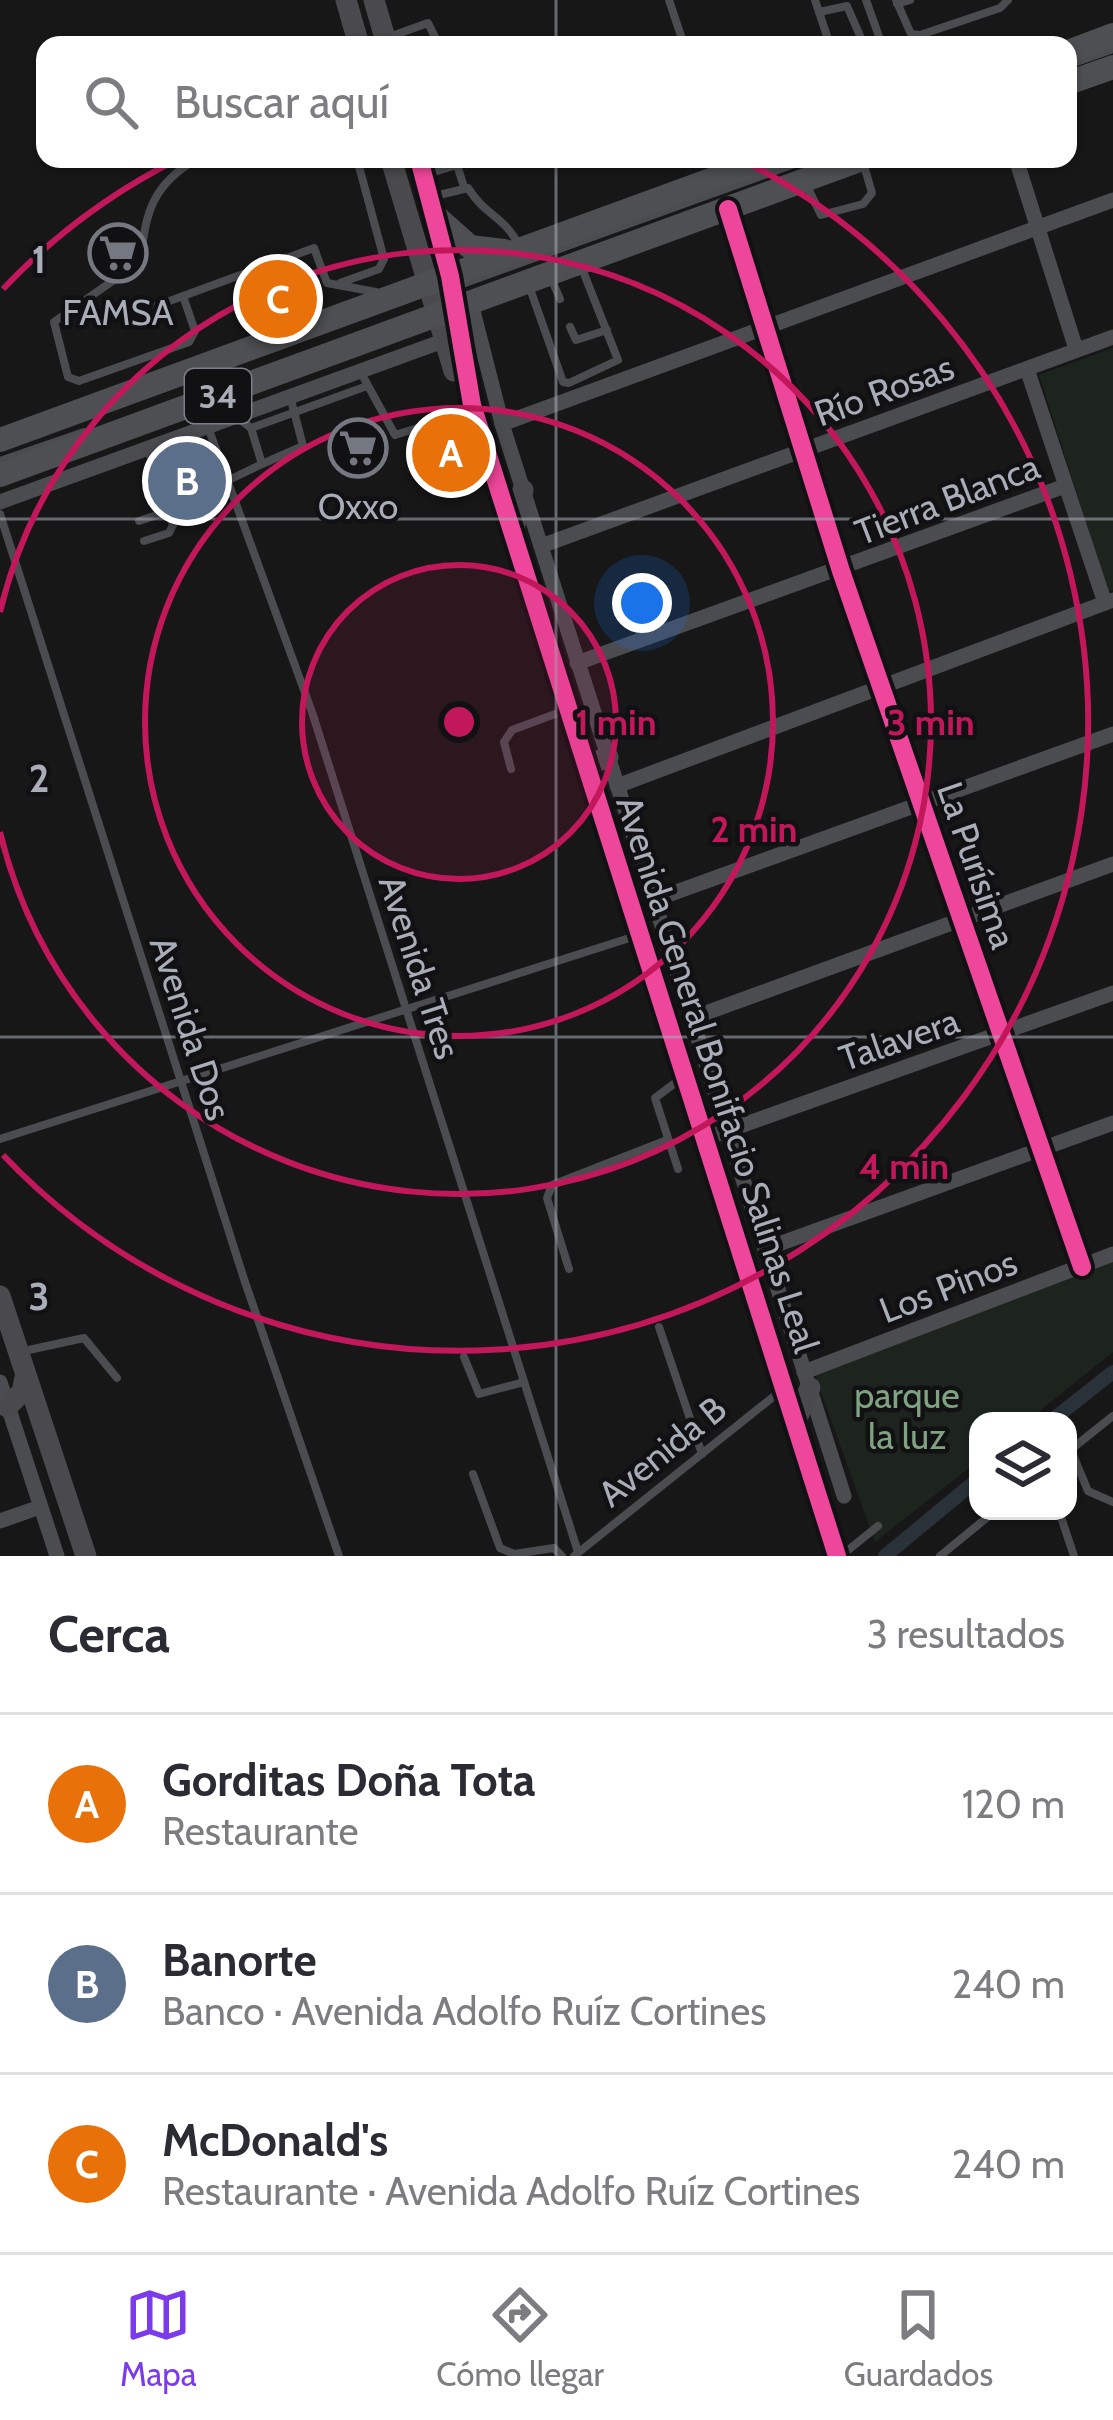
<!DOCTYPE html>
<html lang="es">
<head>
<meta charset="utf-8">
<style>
  :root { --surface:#fff; --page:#f7f7f7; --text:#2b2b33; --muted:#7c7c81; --line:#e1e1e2; --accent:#7c3aed }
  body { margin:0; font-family:Cabin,sans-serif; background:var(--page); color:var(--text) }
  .controls { position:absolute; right:36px; bottom:36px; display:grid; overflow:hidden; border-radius:24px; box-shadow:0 3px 9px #0004 }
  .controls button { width:108px; height:108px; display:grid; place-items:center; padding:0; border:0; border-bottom:3px solid var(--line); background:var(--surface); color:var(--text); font:60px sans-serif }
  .you { position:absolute; left:642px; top:603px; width:42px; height:42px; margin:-30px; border:9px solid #fff; border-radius:50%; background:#1a73e8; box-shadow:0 0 0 18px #1a73e833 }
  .badge { display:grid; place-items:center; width:78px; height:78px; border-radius:50%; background:var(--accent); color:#fff; font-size:39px; font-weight:700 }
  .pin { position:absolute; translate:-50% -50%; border:6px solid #fff; box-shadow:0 3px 12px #0006 }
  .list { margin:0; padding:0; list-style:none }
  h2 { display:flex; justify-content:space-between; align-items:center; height:156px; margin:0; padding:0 48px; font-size:51px }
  h2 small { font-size:39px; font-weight:400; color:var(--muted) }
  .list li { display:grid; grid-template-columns:78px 1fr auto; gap:36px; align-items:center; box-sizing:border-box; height:180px; padding:0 48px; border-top:3px solid var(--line) }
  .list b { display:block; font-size:45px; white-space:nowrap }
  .list p { margin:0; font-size:39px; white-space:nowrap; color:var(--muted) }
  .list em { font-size:39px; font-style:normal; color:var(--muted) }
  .icon { flex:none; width:66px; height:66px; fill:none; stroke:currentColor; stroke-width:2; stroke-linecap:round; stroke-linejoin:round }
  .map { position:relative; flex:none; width:1113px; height:1556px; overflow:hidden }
  .search { position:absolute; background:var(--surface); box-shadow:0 3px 9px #0004; left:36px; right:36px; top:36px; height:132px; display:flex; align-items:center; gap:30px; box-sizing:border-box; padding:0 42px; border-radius:24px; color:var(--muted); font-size:45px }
  .sheet { height:696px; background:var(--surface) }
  nav { display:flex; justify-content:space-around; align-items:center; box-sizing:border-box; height:168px; border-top:3px solid var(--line); background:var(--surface); font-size:33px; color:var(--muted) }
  nav a { display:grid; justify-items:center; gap:6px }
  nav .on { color:var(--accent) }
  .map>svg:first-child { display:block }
  .green { fill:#1d241e }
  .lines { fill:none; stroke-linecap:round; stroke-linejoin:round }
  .canal { stroke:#2a3239; stroke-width:14 }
  .lane { stroke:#4b4c50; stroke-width:8 }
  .street { stroke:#4b4c50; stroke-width:15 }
  .secondary { stroke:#4a4a4e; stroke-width:21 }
  .primary { stroke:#4d4f52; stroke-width:24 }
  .cycleway-casing { stroke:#111113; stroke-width:26 }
  .cycleway { stroke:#ed469a; stroke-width:18 }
  .grid { fill:none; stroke:#a8adb8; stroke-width:3; stroke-opacity:0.55 }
  .ring { fill:none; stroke:#c2185b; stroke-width:6 }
  .labels { text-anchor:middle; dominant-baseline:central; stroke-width:9; stroke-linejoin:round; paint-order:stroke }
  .shield { fill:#111113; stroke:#7b7e86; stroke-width:3 }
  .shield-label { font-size:33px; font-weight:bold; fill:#a8adb8 }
  .poi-label { font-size:36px; fill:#a8adb8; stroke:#111113 }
  .street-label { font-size:36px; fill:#a8adb8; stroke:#111113 }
  .park-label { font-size:36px; fill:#7fa381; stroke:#111113 }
  .grid-label { font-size:39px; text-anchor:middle; font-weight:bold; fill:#a8adb8; stroke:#111113; stroke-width:9; stroke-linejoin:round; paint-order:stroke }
  .centre { fill:#c2185b; stroke:#111113; stroke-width:6 }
  .ring-label { font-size:36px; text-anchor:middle; font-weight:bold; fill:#c2185b; stroke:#111113; stroke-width:9; stroke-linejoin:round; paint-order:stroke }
</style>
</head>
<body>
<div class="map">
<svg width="1113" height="1556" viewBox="0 0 1113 1556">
  <rect width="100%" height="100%" fill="#171717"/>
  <!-- green -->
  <g class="green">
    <polygon points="1113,348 1113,590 1108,591 1039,375"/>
    <polygon points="1113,1254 1113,1352 1027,1421 978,1421 978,1461 875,1542 815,1375"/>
  </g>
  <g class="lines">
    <!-- canal -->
    <g class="canal">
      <polyline points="1051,1421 1113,1372"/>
      <polyline points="885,1556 978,1479"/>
    </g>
    <!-- lane -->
    <g class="lane">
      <polyline points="669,0 684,45"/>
      <polyline points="815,0 830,45"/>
      <polyline points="866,0 882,45"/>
      <polyline points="896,0 911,34 920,35 1000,8 1008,0"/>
      <polyline points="897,4 910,0"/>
      <polyline points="819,12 847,6 864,45"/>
      <polyline points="386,38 428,23 439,45"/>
      <polyline points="1068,65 1113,49"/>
      <polyline points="424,175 457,165 464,187"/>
      <polyline points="805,182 821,215 863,204 872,193 863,162"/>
      <path d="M435 196 468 188C487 218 502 213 520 247"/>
      <polyline points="551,278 560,299"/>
      <polyline points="340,283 379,269 384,259 357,159"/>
      <polyline points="528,283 563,382 569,383 618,360 581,266"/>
      <polyline points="454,287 808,159"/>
      <path d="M183 296 195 331 189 342 79 381 68 377 54 322 141 261C144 213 154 183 197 159"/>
      <polyline points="156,306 314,248 327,283 376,292"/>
      <polyline points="570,327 576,340 607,330"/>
      <polyline points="360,371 395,435 470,412"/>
      <polyline points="201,408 312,712 578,1552"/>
      <polyline points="237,417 251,428 367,386"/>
      <polyline points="0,461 84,432"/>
      <polyline points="262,464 303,446 290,396"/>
      <polyline points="229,480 262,464 251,428"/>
      <polyline points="0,514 244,1279 339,1556"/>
      <polyline points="139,521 169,511"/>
      <polyline points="144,541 169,533 173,525 148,449"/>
      <polyline points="511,769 504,742 512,730 566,710"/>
      <polyline points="0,1139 639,935"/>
      <polyline points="678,1169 655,1098 683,1077"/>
      <polyline points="569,1269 547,1198 552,1185 667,1140"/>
      <polyline points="659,1327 702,1454"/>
      <polyline points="24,1351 84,1338 117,1378"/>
      <polyline points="464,1357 479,1394 524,1382"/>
      <polyline points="1071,1450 1088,1491 1113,1502"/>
      <polyline points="1069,1451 1113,1416"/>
      <polyline points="473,1474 500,1548 514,1554 554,1548 562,1556"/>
      <polyline points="1059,1511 1074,1556"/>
      <polyline points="842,1555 878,1526"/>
      <polyline points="574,1556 783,1389"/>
      <polyline points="940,1556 995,1511"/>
    </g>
    <!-- street -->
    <g class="street">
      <polyline points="1016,159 1076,349"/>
      <polyline points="728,209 841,571 1082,1267"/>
      <polyline points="471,303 502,424 844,1496"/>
      <polyline points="1027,369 1105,603"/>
      <polyline points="502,424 1113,200"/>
      <polyline points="0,502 454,337"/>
      <polyline points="541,546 1113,337"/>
      <polyline points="577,663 1065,486"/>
      <polyline points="617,786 1113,600"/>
      <polyline points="654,900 1113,734"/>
      <polyline points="692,1018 1113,864"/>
      <polyline points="704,1139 1113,993"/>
      <polyline points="765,1249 1113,1123"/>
      <polyline points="804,1372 1113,1254"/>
      <polyline points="0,1382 57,1556"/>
      <polyline points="0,1521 40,1507"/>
    </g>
    <!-- secondary -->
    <g class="secondary">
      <polyline points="346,0 359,45"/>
      <polyline points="374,0 387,45"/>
      <polyline points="391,159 454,371"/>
      <polyline points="419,159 450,276 472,405 837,1556"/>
      <polyline points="513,533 523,490"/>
      <polyline points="585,766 608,757"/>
      <polyline points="0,1296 86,1556"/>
      <polyline points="7,1407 22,1392 25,1377"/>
      <polyline points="795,1423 810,1388"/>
    </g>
    <!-- primary -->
    <g class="primary">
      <polyline points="1068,52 1113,35"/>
      <polyline points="1068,83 1113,67"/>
      <polyline points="434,215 470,247 504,251"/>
      <polyline points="0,440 768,159"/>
      <polyline points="0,475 862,159"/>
    </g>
    <defs>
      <g id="cycleway">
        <polyline points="419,159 450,276 472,405 837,1556"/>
        <polyline points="728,209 841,571 1082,1267"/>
      </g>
    </defs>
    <!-- cycleway casing -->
    <use href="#cycleway" class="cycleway-casing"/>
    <!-- cycleway -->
    <use href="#cycleway" class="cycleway"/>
  </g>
  <!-- grid -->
  <path class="grid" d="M556 0V45M556 159V1556M0 519H1113M0 1037H1113"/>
  <!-- distance rings -->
  <circle cx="459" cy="722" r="157" fill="#c2185b" fill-opacity=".12"/>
  <g class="ring">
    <circle cx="459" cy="722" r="157"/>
    <circle cx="459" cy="722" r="314"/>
    <path d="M0 612A472 472 0 1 1 0 832"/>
    <path d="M3 289A629 629 0 0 1 178 159M740 159A629 629 0 1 1 3 1155"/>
  </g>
  <!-- icons -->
  <defs>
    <symbol id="supermarket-ring" viewBox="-11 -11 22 22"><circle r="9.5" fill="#111113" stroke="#757880" stroke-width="1.5"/><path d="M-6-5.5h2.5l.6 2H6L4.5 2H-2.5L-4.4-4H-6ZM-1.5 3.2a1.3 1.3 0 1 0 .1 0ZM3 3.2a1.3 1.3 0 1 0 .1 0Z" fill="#757880"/></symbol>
  </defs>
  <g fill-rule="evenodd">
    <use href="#supermarket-ring" x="85" y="220" width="66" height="66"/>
    <use href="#supermarket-ring" x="325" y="415" width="66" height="66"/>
  </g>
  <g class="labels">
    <!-- shield labels -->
    <rect class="shield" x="185" y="369" width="66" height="54" rx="9"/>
    <g class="shield-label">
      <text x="218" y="396">34</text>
    </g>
    <!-- poi labels -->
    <g class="poi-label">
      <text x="118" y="312">FAMSA</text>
      <text x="358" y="506">Oxxo</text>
    </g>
    <!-- street labels -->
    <g class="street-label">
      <text transform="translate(884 390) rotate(-20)">Río Rosas</text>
      <text transform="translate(947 499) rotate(-21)">Tierra Blanca</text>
      <text transform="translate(977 865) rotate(71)">La Purísima</text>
      <text transform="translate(420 967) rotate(72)">Avenida Tres</text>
      <text transform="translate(191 1028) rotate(72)">Avenida Dos</text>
      <text transform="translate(899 1039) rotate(-19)">Talavera</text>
      <text transform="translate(718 1074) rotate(72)">Avenida General Bonifacio Salinas Leal</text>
      <text transform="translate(948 1286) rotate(-21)">Los Pinos</text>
      <text transform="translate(662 1451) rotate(-39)">Avenida B</text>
    </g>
    <!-- park labels -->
    <g class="park-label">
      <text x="907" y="1395">parque<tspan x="907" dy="41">la luz</tspan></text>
    </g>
  </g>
  <g class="grid-label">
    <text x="39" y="273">1</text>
    <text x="39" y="792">2</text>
    <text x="39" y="1310">3</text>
  </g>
  <circle cx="459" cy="722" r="18" class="centre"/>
  <g class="ring-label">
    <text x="616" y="735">1 min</text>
    <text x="931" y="735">3 min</text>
    <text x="754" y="842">2 min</text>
    <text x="904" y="1179">4 min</text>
  </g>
</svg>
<div class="controls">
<button><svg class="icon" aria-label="layers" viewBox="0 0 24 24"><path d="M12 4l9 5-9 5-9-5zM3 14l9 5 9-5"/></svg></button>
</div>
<div class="you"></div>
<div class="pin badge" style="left:451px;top:453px;background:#e8710a">A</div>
<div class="pin badge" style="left:187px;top:481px;background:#5c6f8a">B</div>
<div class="pin badge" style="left:278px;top:299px;background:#e8710a">C</div>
<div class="search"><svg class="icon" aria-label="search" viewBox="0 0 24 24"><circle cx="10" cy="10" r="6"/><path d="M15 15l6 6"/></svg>Buscar aquí</div>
</div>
<section class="sheet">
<h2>Cerca<small>3 resultados</small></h2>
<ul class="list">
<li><span class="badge" style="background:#e8710a">A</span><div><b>Gorditas Doña Tota</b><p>Restaurante</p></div><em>120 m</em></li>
<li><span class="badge" style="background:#5c6f8a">B</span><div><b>Banorte</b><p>Banco · Avenida Adolfo Ruíz Cortines</p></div><em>240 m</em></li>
<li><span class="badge" style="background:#e8710a">C</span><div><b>McDonald's</b><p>Restaurante · Avenida Adolfo Ruíz Cortines</p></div><em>240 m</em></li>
</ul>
</section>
<nav>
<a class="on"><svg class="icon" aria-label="map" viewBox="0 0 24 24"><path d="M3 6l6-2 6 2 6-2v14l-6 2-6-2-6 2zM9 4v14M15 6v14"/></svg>Mapa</a>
<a><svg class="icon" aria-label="directions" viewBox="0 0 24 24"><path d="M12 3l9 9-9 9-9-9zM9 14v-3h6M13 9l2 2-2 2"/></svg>Cómo llegar</a>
<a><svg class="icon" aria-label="saved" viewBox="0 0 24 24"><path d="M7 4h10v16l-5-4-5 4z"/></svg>Guardados</a>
</nav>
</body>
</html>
